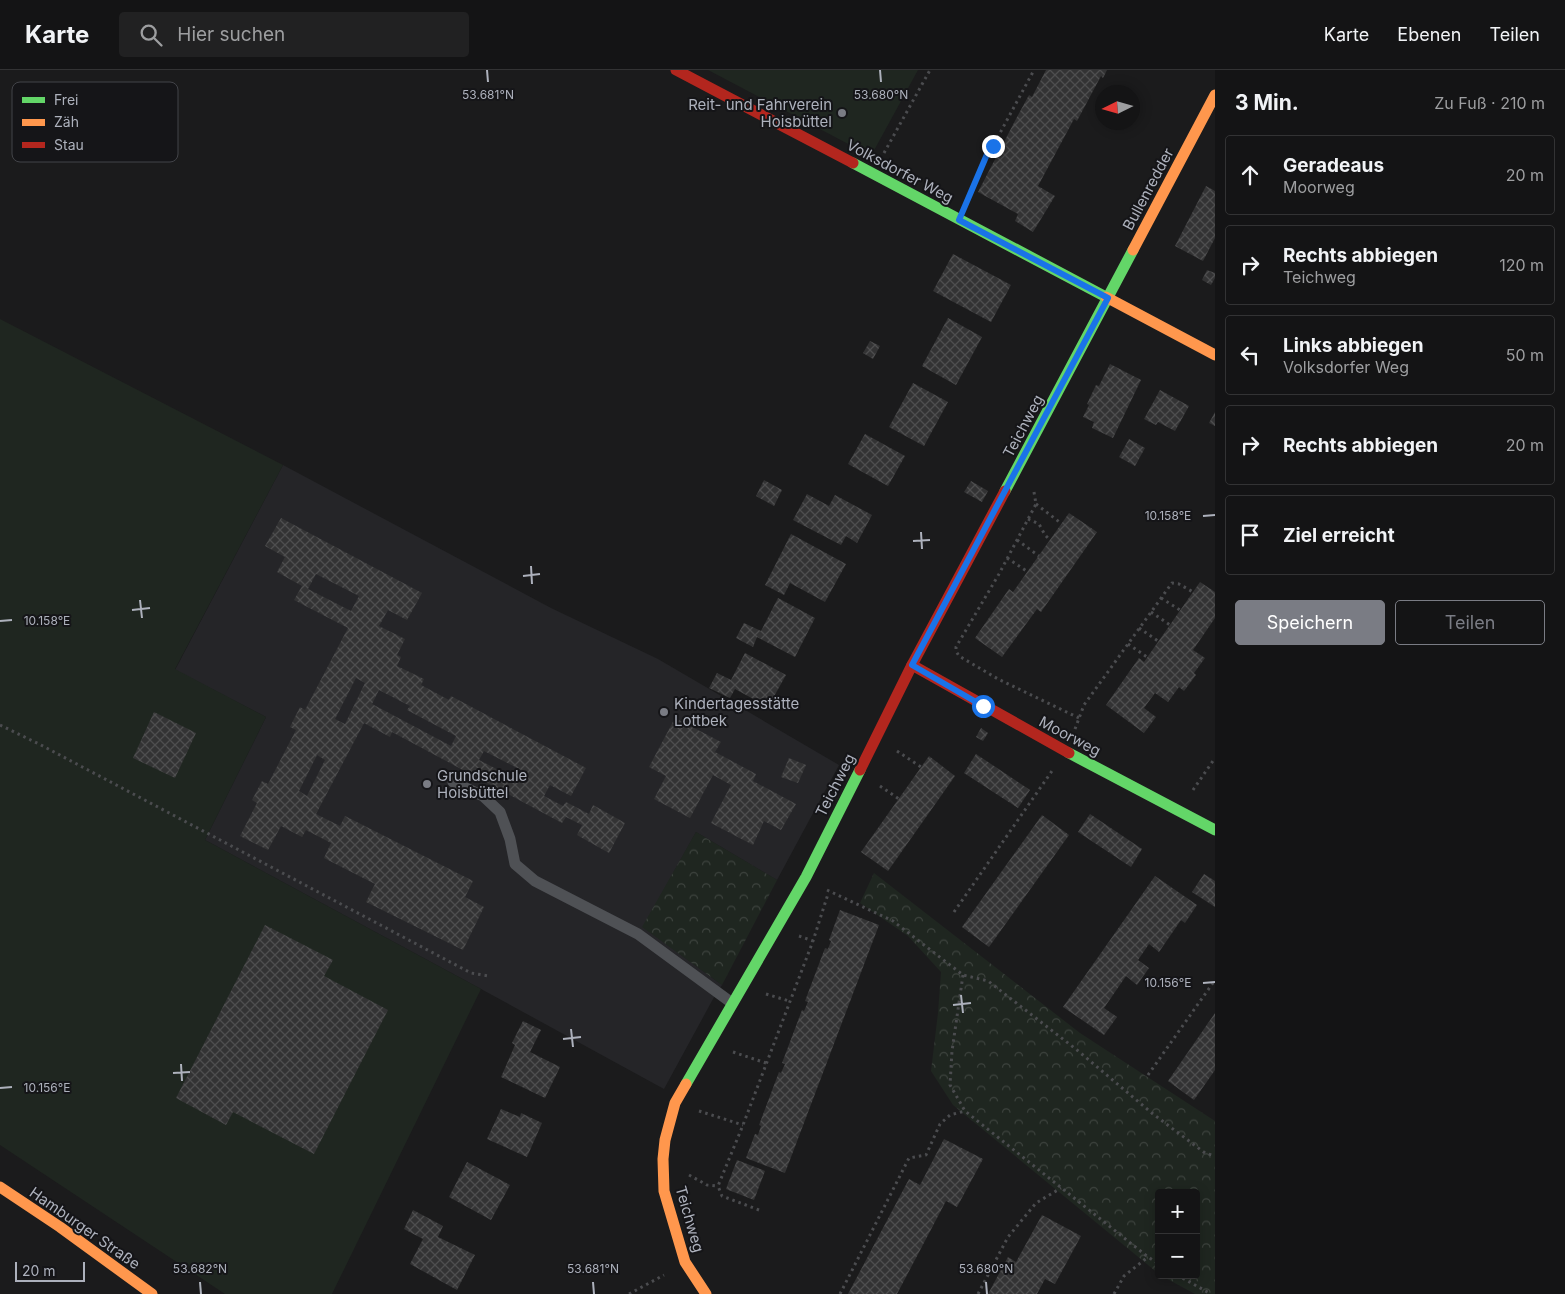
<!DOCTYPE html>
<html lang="de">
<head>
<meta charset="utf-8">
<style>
  :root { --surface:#141415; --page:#212122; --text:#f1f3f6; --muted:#9d9ea0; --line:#333334; --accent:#7a7c84 }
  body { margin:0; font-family:Inter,sans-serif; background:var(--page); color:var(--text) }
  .controls { position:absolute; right:15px; bottom:15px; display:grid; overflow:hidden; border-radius:5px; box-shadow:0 2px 12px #0003 }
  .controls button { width:45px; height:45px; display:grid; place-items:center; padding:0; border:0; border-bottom:1px solid var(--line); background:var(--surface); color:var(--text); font:25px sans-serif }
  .compass { position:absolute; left:1095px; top:15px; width:45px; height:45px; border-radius:50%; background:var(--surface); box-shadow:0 2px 12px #0003; rotate:265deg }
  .scale { position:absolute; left:15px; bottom:12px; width:70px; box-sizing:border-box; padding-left:5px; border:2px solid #adb1bc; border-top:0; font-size:14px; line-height:18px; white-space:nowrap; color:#adb1bc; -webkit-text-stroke:4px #151518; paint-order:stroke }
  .stop { position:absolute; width:15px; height:15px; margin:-11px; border:4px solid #1a73e8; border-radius:50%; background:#fff }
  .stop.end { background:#1a73e8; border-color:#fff; box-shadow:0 1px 5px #0008 }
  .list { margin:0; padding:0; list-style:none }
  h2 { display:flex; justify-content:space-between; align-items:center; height:65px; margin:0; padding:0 20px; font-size:21px }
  h2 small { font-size:16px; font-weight:400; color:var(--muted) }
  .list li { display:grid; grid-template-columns:32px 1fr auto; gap:15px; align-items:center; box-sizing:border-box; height:80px; margin:0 10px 10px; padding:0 10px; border:1px solid var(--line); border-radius:5px }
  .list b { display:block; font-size:19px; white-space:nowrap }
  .list p { margin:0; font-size:16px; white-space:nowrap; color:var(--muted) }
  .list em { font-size:16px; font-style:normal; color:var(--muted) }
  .actions { display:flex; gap:10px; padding:15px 20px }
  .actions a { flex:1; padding:11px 0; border:1px solid var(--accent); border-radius:5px; text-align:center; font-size:18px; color:var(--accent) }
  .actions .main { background:var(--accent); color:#fff }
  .icon { flex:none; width:28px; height:28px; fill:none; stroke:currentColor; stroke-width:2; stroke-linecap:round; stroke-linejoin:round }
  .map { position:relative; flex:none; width:1215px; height:1224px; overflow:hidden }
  header { display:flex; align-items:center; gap:30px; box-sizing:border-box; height:70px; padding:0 25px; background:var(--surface); border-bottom:1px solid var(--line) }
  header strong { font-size:24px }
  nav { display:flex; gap:28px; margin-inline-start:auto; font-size:18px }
  .search { width:350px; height:45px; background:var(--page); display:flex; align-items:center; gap:12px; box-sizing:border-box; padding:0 18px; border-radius:5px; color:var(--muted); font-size:19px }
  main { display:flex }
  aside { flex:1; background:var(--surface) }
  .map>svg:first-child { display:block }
  .built { fill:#252528 }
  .park { fill:url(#park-crowns) }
  .pitch { fill:#1f2620 }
  .building { fill:url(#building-cross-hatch); fill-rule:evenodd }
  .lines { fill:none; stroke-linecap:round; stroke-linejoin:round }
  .path { stroke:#4b4c4f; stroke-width:3; stroke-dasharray:2.5 4; stroke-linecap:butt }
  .lane { stroke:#4f5155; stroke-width:11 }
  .fast { stroke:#63d668; stroke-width:11 }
  .slow { stroke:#ff974d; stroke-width:11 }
  .jam { stroke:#b3261e; stroke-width:11 }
  .route { stroke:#1a73e8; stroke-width:6 }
  .ticks { fill:none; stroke:#adb1bc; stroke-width:2 }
  .poi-dot { fill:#7a7c84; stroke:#151518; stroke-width:2 }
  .labels { text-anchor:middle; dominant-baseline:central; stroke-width:4; stroke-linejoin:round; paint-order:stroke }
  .poi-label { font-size:15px; fill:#adb1bc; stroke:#151518; text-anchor:start }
  .street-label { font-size:15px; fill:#adb1bc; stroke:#151518 }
  .key { fill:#151518; stroke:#434449; stroke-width:1 }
  .key-label { font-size:14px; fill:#adb1bc }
  .ticks-label { font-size:12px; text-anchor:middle; fill:#adb1bc; stroke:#151518; stroke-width:4; stroke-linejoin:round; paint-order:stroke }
</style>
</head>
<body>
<header>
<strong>Karte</strong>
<div class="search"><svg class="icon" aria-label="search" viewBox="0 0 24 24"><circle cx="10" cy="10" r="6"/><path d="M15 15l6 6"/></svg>Hier suchen</div>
<nav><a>Karte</a><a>Ebenen</a><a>Teilen</a></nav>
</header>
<main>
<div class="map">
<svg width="1215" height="1224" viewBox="0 0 1215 1224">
  <defs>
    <pattern id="park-crowns" width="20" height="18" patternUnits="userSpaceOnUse" patternTransform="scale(1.25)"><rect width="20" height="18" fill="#1f2620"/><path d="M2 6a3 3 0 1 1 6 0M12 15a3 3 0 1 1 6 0" fill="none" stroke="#3d433e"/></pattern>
    <pattern id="building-cross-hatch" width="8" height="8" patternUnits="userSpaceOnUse" patternTransform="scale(1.25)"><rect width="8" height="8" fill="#333334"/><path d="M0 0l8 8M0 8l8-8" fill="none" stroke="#4e4e4f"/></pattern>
  </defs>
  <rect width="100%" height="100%" fill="#1b1b1c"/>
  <!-- built -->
  <polygon class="built" points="283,395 551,538 658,589 839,695 777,810 696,762 643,857 722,915 713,929 664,1019 481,919 205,770 266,647 175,600"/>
  <!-- park -->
  <g class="park">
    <polygon points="696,762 777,810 722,915 642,857"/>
    <polygon points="874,803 1080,963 1215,1051 1215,1224 1195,1224 1160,1205 1196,1205 1196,1123 1159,1123 1159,1204 953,1035 931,1001 938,943 941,902 908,866 860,833"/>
  </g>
  <!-- pitch -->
  <g class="pitch">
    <polygon points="708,0 918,0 871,86"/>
    <polygon points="0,249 283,395 175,599 266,647 205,770 481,919 332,1224 225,1224 0,1075"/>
  </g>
  <!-- building -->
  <g class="building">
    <polygon points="1046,0 1107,0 1103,8 1101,6 1077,51 1074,49 1038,116 1055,126 1033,162 1015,151 1018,144 978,122 1017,47 1029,25 1032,27"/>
    <polygon points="1206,116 1215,121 1215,168 1203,191 1175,176"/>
    <polygon points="953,184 1011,215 991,252 933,221"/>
    <polygon points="1207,200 1215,203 1215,208 1211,215 1202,210"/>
    <polygon points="948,248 982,267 956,315 922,296"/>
    <polygon points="870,271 880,276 873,289 863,283"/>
    <polygon points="1110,294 1141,310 1113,368 1092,358 1094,352 1083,347 1089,335 1087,334 1096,315 1099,316"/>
    <polygon points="913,313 948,332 924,376 889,357"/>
    <polygon points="1160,320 1189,336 1175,361 1158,352 1156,355 1144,349"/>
    <polygon points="1215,342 1215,356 1209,353"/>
    <polygon points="865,364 905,386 888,416 848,394"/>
    <polygon points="1129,369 1145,378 1135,396 1119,387"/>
    <polygon points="764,410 782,420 774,436 756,426"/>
    <polygon points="971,411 988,421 982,432 964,422"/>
    <polygon points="807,424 829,436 835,425 872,445 857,473 846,466 841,475 793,450"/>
    <polygon points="1069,443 1097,462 1041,542 1037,539 1002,587 975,568 1009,519 1013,522"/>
    <path d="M281 448 422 523 407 550 388 540 379 556 405 569 397 585 401 587 397 596 424 609 421 615 449 630 451 626 586 698 571 726 550 715 544 726 563 736 566 732 589 744 593 735 625 753 609 783 577 765 582 755 566 747 562 753 392 662 390 667 364 653 316 744 340 756 345 746 473 811 465 827 484 837 463 880 366 832 375 814 324 788 331 773 306 760 302 767 281 756 268 780 240 766 257 733 252 730 262 711 268 714 296 660 290 657 300 637 305 640 348 558 294 530 302 516 277 502 285 487 265 476ZM316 504 359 526 351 541 308 519ZM356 608 365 613 345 654 335 649ZM379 620 410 636 407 640 456 666 451 676 372 634ZM484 681 523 701 518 710 479 690ZM317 685 325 690 307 726 299 721Z"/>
    <polygon points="791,464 846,494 825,532 790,513 784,525 765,515"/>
    <polygon points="1200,512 1215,522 1215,548 1193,580 1205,588 1194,603 1196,605 1184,621 1179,617 1168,632 1155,623 1144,638 1156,647 1144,663 1106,635 1139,588 1144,592"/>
    <polygon points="778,528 815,548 795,587 757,567 753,577 736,568 744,553 761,561"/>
    <polygon points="745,583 786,605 768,637 735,619 730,628 709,618 717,603 731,610"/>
    <polygon points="154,642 196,663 175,708 133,688"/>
    <polygon points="675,648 721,672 715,682 756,704 753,711 796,734 781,760 764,751 753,775 711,753 731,715 713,705 690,748 654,729 666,706 649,697"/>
    <polygon points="981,658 988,663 983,671 976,667"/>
    <polygon points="976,684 1030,720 1018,738 964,703"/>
    <polygon points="929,686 955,706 888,801 861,782"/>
    <polygon points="789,688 806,695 798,713 781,707"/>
    <polygon points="1090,744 1142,779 1131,797 1078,762"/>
    <polygon points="1042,745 1069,765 989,877 962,857"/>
    <polygon points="1204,804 1215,811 1215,837 1192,822"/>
    <polygon points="1155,806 1197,835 1185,853 1181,850 1159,882 1149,874 1138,890 1149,898 1137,915 1126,906 1104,938 1117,947 1104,965 1063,937"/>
    <polygon points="840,840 879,855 785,1103 746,1088 755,1064 758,1065 761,1056 759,1055 779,1002 781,1003 785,994 782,993 802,940 804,941 808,932 805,931 825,878 828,879 831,871 829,870"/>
    <polygon points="265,855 333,890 324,906 388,940 314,1084 233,1042 226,1055 176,1028"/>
    <polygon points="1215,943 1215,1000 1194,1030 1168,1011"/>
    <polygon points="523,951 541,960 530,982 560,997 545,1028 501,1007 515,975 512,973"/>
    <polygon points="501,1039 520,1047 521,1043 542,1053 527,1087 487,1069"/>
    <polygon points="944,1069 983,1089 957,1137 946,1131 897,1224 848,1224 909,1109 920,1115"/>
    <polygon points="737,1090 765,1101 754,1130 726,1119"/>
    <polygon points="467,1092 510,1115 491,1150 449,1127"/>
    <polygon points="413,1140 443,1156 438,1167 475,1185 457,1220 410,1194 423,1169 404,1159"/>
    <polygon points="1042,1145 1081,1166 1055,1214 1045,1209 1037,1224 988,1224 1008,1187 1016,1192"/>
  </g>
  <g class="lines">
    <!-- path -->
    <g class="path">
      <polyline points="884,83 930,0"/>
      <polyline points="969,126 988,82 993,76 1034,0"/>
      <polyline points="1034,422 1036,434 999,504 956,577 956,581 959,586 998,609 1079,648"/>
      <polyline points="1036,434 1062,454"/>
      <polyline points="1028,449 1039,454 1045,465 1050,470"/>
      <polyline points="1017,470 1039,486"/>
      <polyline points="1007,488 1028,502"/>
      <polyline points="1161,528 1180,540"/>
      <polyline points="1151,542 1170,555"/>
      <polyline points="1139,558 1158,571"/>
      <polyline points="1128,574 1147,587"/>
      <polyline points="0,655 39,674 471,903 489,906"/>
      <polyline points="1075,659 1084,635 1172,513 1179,514 1193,522"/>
      <polyline points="897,681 921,697"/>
      <polyline points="880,716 899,729"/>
      <polyline points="1193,720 1215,688"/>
      <polyline points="827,820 893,851 963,905 988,911 1077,980 1153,1044 1205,1083 1215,1086"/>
      <polyline points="954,842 1052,701"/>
      <polyline points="799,866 813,871"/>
      <polyline points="963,905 952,981 950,1015 965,1041 1148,1187 1159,1194"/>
      <polyline points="766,924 789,931"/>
      <polyline points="733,982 766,993"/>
      <polyline points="1148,1005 1215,910"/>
      <polyline points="699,1041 743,1055"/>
      <polyline points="689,1105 707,1115 718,1116"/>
      <polyline points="759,1140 722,1126 718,1116 743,1055 813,871 828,824"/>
      <polyline points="1177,1205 1211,1224"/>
      <polyline points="629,1224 664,1205"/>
      <polyline points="840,1224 909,1088 926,1085 940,1054 950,1045 965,1041"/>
      <polyline points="978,1224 1008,1167 1036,1133 1061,1118"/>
      <polyline points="1114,1224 1124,1206 1148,1187"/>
    </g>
    <!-- lane -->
    <polyline class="lane" points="453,712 483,726 500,742 510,769 515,794 535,811 638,864 732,933"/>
    <!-- fast -->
    <g class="fast">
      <polyline points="853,93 1106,227"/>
      <polyline points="1005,421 1133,180"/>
      <polyline points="1069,683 1215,760"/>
      <polyline points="686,1014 806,807 860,700"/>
    </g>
    <!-- slow -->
    <g class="slow">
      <polyline points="1133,180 1215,25"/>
      <polyline points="1106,227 1215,285"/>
      <polyline points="686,1014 675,1033 665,1070 663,1089 664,1121 685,1192 706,1224"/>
      <polyline points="0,1117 60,1157 152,1224"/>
    </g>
    <!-- jam -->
    <g class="jam">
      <polyline points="676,0 853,93"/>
      <polyline points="912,595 1069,683"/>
      <polyline points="860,700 912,595 1005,421"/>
    </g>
  </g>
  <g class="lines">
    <!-- route -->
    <polyline class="route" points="983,636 912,595 1108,228 959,150 988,82 993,76"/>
  </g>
  <!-- ticks -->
  <path class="ticks" d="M487 0 488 12M880 0 881 12M1203 446 1215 445M921 462 922 479M913 471 930 470M531 496 532 514M523 506 540 504M140 530 142 548M132 540 150 538M0 551 12 550M1203 913 1215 912M961 925 963 943M953 935 971 933M571 959 573 977M563 969 581 967M181 994 182 1011M173 1003 190 1002M0 1018 12 1017M200 1212 201 1224M593 1212 594 1224M986 1212 987 1224"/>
  <!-- markers -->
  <g class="poi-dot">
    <circle cx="842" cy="43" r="5"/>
    <circle cx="664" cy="642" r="5"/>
    <circle cx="427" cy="714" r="5"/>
  </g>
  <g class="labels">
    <!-- poi labels -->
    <g class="poi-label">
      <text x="832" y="34" text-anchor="end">Reit- und Fahrverein<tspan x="832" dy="17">Hoisbüttel</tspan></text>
      <text x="674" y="633">Kindertagesstätte<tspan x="674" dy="17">Lottbek</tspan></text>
      <text x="437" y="705">Grundschule<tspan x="437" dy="17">Hoisbüttel</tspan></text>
    </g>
    <!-- street labels -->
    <g class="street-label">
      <text transform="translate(900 101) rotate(28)">Volksdorfer Weg</text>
      <text transform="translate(1148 119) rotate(-62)">Bullenredder</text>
      <text transform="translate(1023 356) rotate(-62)">Teichweg</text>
      <text transform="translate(1070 666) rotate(28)">Moorweg</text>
      <text transform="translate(835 715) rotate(-63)">Teichweg</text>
      <text transform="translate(690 1149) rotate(74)">Teichweg</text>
      <text transform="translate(85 1158) rotate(35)">Hamburger Straße</text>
    </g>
  </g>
  <!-- legend -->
  <rect x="12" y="12" width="166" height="80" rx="8" class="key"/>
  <rect x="22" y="27" width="23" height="6" fill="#63d668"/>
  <rect x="22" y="49" width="23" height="7" fill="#ff974d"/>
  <rect x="22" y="72" width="23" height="6" fill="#b3261e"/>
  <g class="key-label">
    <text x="54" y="35">Frei</text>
    <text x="54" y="57">Zäh</text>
    <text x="54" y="80">Stau</text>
  </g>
  <g class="ticks-label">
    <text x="488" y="29">53.681°N</text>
    <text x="881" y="29">53.680°N</text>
    <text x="1168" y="450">10.158°E</text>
    <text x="47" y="555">10.158°E</text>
    <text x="1168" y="917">10.156°E</text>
    <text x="47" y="1022">10.156°E</text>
    <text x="200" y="1203">53.682°N</text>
    <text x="593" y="1203">53.681°N</text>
    <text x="986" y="1203">53.680°N</text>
  </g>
</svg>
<div class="controls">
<button>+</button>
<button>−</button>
</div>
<svg class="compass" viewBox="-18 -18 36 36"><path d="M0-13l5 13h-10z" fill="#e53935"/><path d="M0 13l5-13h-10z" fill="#9d9ea0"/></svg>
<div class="scale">20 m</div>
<div class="stop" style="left:983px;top:636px"></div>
<div class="stop end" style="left:993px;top:76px"></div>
</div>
<aside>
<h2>3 Min.<small>Zu Fuß · 210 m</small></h2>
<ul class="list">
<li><svg class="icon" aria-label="ahead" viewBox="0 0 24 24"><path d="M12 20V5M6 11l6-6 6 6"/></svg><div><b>Geradeaus</b><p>Moorweg</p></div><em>20 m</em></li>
<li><svg class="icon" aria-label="right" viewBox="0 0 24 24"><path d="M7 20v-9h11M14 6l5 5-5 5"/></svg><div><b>Rechts abbiegen</b><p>Teichweg</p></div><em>120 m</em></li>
<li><svg class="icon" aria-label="left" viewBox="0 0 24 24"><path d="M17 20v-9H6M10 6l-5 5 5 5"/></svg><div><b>Links abbiegen</b><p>Volksdorfer Weg</p></div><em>50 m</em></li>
<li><svg class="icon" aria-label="right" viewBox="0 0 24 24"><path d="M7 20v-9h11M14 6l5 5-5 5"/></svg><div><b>Rechts abbiegen</b></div><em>20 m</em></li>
<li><svg class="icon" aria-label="arrive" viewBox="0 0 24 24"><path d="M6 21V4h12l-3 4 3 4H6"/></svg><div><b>Ziel erreicht</b></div></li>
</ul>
<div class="actions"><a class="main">Speichern</a><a>Teilen</a></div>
</aside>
</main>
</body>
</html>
